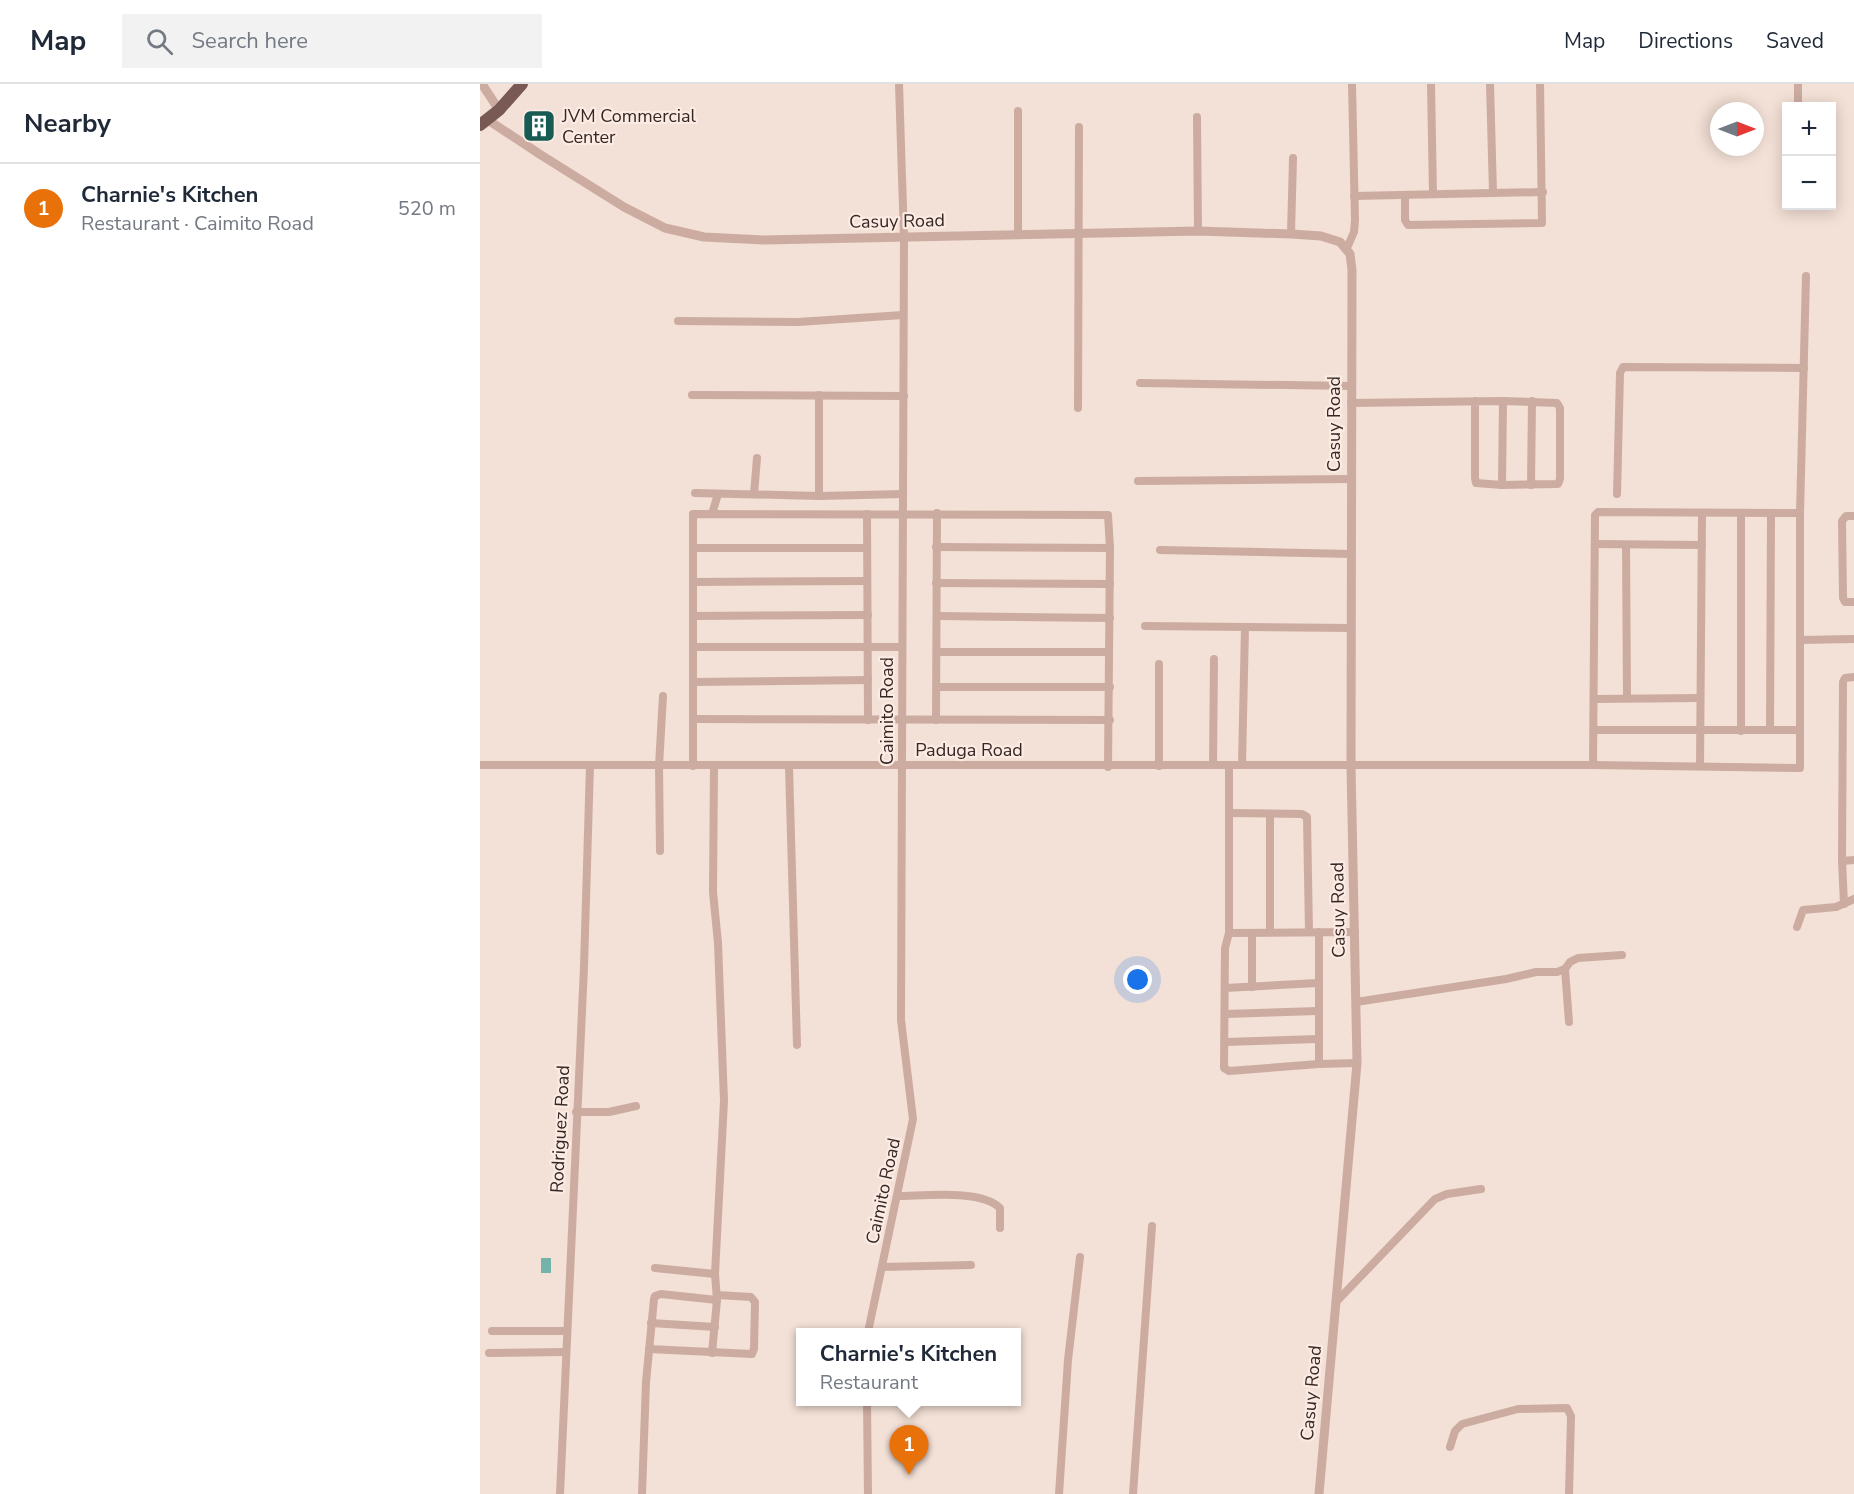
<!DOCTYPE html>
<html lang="en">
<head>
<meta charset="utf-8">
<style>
  :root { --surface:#fff; --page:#f2f2f3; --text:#1f2937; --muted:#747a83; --line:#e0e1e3; --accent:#0f766e }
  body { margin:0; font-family:"Nunito Sans",sans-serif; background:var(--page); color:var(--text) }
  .controls { position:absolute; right:18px; top:18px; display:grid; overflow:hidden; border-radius:0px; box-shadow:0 3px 15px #0003 }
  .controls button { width:54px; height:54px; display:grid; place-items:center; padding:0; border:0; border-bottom:2px solid var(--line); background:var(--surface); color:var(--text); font:30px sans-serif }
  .compass { position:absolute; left:1230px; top:18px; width:54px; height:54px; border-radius:50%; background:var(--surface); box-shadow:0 3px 15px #0003; rotate:90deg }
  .you { position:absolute; left:658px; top:896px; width:21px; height:21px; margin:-15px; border:4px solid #fff; border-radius:50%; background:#1a73e8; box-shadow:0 0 0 9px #1a73e833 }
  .badge { display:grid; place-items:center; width:39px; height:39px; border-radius:50%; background:var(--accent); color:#fff; font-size:20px; font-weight:700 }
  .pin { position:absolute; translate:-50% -50px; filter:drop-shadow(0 2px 3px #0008) }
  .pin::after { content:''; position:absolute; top:32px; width:21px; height:18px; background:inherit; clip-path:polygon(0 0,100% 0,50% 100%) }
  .popup { position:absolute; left:316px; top:1244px; width:225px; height:78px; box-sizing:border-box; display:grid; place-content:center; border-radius:0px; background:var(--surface); filter:drop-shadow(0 2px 4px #0005); font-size:20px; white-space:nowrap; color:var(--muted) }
  .popup b { font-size:22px; color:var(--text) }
  .popup::after { content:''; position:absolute; left:50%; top:100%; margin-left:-12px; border:12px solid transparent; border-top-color:var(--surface) }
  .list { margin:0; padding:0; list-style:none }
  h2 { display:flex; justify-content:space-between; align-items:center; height:78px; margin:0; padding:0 24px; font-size:26px }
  h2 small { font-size:20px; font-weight:400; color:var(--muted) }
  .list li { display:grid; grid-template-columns:39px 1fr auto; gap:18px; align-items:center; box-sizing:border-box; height:90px; padding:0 24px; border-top:2px solid var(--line) }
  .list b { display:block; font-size:22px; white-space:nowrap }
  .list p { margin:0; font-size:20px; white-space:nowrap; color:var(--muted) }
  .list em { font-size:20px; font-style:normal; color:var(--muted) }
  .icon { flex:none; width:33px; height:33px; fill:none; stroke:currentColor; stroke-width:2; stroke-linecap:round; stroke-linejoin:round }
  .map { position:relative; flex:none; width:1374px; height:1410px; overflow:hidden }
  header { display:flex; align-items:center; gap:36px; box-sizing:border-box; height:84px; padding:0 30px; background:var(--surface); border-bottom:2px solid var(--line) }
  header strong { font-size:28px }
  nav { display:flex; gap:33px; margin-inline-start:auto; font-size:21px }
  .search { width:420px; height:54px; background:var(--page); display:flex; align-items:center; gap:15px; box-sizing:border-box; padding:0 21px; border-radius:0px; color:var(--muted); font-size:22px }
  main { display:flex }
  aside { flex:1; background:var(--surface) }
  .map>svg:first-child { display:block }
  .water { fill:#73b3a9 }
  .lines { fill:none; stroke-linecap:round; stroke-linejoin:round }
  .minor { stroke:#ccaca1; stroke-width:8 }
  .tertiary { stroke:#ccaca1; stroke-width:9 }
  .primary { stroke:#795954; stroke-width:12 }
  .labels { text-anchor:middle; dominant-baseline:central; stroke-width:4.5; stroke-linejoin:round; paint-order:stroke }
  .poi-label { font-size:18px; fill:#362725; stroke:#fbebe3; text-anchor:start }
  .street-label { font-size:18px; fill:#362725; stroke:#fbebe3 }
</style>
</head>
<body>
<header>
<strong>Map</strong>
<div class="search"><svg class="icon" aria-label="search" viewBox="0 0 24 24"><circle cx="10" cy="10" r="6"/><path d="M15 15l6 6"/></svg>Search here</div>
<nav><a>Map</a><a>Directions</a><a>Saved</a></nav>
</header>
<main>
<aside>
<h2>Nearby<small></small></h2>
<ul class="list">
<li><span class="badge" style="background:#e8710a">1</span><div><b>Charnie's Kitchen</b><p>Restaurant · Caimito Road</p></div><em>520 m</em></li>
</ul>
</aside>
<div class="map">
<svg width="1374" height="1410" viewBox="0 0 1374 1410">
  <rect width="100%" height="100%" fill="#f3e0d6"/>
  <!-- water -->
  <rect class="water" x="61" y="1174" width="10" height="15"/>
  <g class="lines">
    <!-- minor -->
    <g class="minor">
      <polyline points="951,0 953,110"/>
      <polyline points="1010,0 1013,109"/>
      <polyline points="1318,22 1318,0"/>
      <polyline points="717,33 718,147"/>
      <polyline points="925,111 925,136 928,141 1062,139 1060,0"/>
      <polyline points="874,112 1063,108"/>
      <polyline points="811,150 813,74"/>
      <polyline points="538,151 538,27"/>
      <polyline points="867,164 874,148 875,136 872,0"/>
      <polyline points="198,237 318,238 423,231"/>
      <polyline points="660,299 871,302"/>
      <polyline points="212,311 424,312"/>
      <polyline points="339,311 339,412"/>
      <polyline points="871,319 1023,317 1077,319 1080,324 1080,395 1078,400 1022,401 996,399 995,394 995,317"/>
      <polyline points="598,324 599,43"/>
      <polyline points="658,397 870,395"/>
      <polyline points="1022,401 1023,317"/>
      <polyline points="1051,401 1052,317"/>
      <polyline points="215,409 339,412 423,410"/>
      <polyline points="274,410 277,374"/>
      <polyline points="1137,410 1140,289 1143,283 1324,284"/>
      <polyline points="232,430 238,410"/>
      <polyline points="387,430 388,636"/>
      <polyline points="1261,430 1261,647"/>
      <polyline points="1374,432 1366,432 1362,437 1363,514 1365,518 1374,518"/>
      <polyline points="1115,460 1222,461"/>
      <polyline points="1146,461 1147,614"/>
      <polyline points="456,463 630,464"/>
      <polyline points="214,464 387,464"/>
      <polyline points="680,466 871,470"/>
      <polyline points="214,498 387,497"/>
      <polyline points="456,499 630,500"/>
      <polyline points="213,532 388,531"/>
      <polyline points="457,532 630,534"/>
      <polyline points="665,542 871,544"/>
      <polyline points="1320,556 1374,555"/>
      <polyline points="213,563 422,563"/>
      <polyline points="457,568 629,568"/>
      <polyline points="679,580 679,682"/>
      <polyline points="213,598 388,596"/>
      <polyline points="457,603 630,603"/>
      <polyline points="1115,615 1220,614"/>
      <polyline points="213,635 630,636"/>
      <polyline points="456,636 457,429"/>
      <polyline points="1115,646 1320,646"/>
      <polyline points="1290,646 1291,430"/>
      <polyline points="0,681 1113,681 1320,684 1320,429 1326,192"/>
      <polyline points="733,681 734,575"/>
      <polyline points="749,681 749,849 745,864 744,984 749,987 839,980 877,979"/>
      <polyline points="762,681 765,543"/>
      <polyline points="1113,681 1115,431 1118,428 1320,429"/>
      <polyline points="213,682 213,430 628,431 630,464 628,683"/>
      <polyline points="309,682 317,961"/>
      <polyline points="1220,682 1222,430"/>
      <polyline points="750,729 822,730 827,733 829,848"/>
      <polyline points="790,730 790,848"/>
      <polyline points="180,767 179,682 183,612"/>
      <polyline points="1362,777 1374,776"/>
      <polyline points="1364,820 1362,777 1363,598 1365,594 1374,593"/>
      <polyline points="1317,843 1323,826 1356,823 1374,815"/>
      <polyline points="839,848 839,980"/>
      <polyline points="749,849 875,848"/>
      <polyline points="1085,885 1089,938"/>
      <polyline points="772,903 772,849"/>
      <polyline points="745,904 838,899"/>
      <polyline points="876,918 1026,895 1056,888 1077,888 1085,885 1090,878 1098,874 1142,871"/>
      <polyline points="745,930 838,927"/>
      <polyline points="745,958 839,955"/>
      <polyline points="96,1028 129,1028 156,1022"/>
      <path d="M417 1112C444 1112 501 1105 520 1124V1144"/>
      <polyline points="402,1183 491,1181"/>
      <polyline points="175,1184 235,1190"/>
      <polyline points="856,1218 955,1115 967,1110 1001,1105"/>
      <polyline points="171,1239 235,1243"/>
      <polyline points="12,1247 87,1247"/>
      <polyline points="388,1248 433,1035 421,936 424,154 419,0"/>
      <polyline points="169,1265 272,1270 274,1265 275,1218 271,1213 237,1211"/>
      <polyline points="9,1269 86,1268"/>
      <polyline points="232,1269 237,1216 235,1190 244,1017 238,859 233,808 234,682"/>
      <polyline points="387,1318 388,1410"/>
      <polyline points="970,1363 975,1347 982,1340 1038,1325 1087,1324 1091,1332 1089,1410"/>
      <polyline points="80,1410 104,883 110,681"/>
      <polyline points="162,1410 166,1298 174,1215 175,1212 181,1210 237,1216"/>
      <polyline points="579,1410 588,1276 600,1173"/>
      <polyline points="653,1410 672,1142"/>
    </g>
    <!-- tertiary -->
    <g class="tertiary">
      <polyline points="2,0 19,26"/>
      <polyline points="8,36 61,71 144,123 185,144 224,153 284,156 718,147 811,150 841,152 860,158 870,170 872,186 871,682 877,979 839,1410"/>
    </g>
    <!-- primary -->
    <polyline class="primary" points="0,41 19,26 42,0"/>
  </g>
  <!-- icons -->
  <defs>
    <symbol id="building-square" viewBox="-11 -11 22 22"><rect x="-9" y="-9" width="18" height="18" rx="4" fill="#175b52" stroke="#fbebe3"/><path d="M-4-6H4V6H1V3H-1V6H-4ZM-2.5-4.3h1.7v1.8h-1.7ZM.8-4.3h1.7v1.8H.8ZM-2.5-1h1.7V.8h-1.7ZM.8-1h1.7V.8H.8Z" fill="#fff"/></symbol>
  </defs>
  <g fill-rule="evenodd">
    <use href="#building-square" x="40" y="23" width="38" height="38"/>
  </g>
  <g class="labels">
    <!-- poi labels -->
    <g class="poi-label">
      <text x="82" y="32">JVM Commercial<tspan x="82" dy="21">Center</tspan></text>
    </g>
    <!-- street labels -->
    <g class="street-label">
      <text transform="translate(417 137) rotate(-1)">Casuy Road</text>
      <text transform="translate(854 340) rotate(-90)">Casuy Road</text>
      <text transform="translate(407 627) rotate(-90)">Caimito Road</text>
      <text x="489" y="666">Paduga Road</text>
      <text transform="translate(858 826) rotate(-91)">Casuy Road</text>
      <text transform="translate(80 1045) rotate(-87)">Rodriguez Road</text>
      <text transform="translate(403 1107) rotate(-78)">Caimito Road</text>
      <text transform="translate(831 1309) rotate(-85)">Casuy Road</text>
    </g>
  </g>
</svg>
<div class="controls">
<button>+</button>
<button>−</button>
</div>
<svg class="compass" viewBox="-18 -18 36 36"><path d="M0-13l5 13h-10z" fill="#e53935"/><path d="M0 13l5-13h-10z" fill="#747a83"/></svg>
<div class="you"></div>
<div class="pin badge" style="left:429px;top:1391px;background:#e8710a">1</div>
<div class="popup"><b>Charnie's Kitchen</b>Restaurant</div>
</div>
</main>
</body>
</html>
